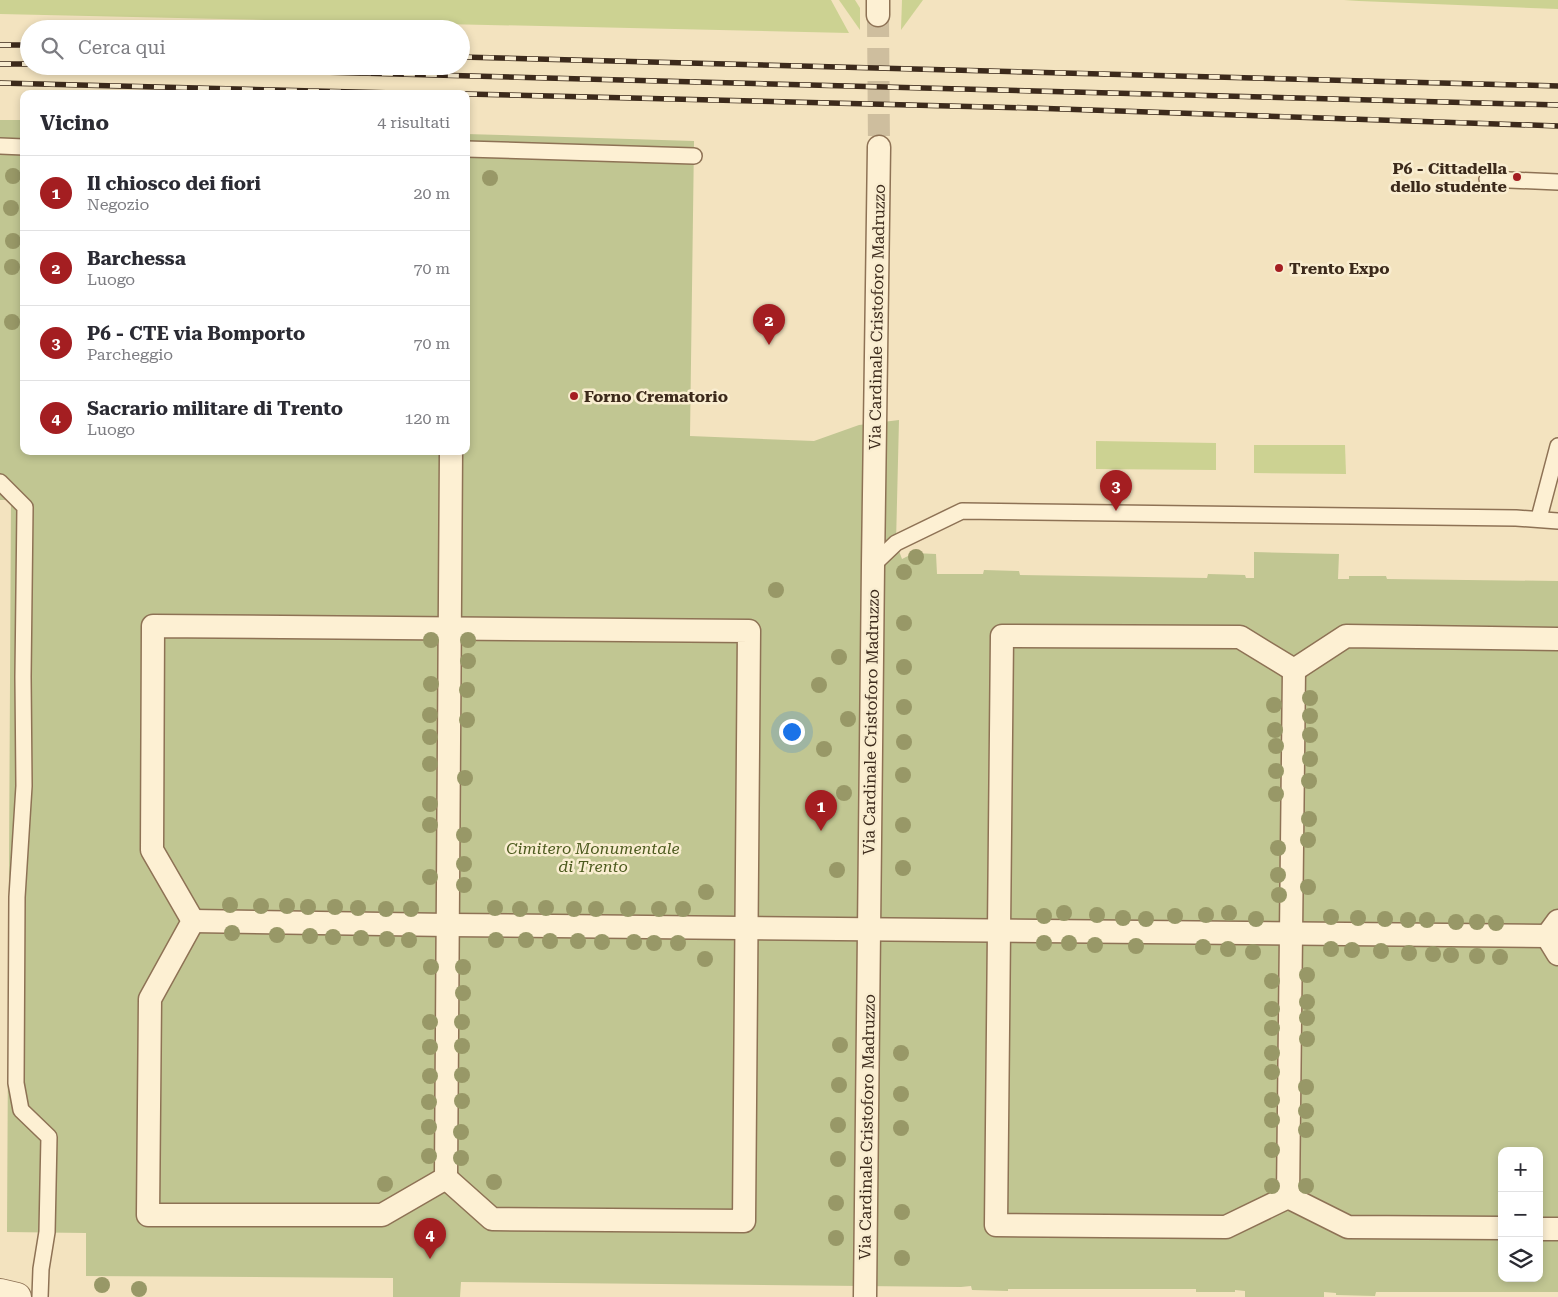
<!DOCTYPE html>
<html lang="it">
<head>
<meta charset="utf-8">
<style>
  :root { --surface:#fff; --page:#f7f7f7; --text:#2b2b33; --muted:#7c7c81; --line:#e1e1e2; --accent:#a41e21 }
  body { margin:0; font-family:"Roboto Serif",serif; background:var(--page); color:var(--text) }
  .controls { position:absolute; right:15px; bottom:15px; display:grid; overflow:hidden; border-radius:10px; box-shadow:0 2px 8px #0003 }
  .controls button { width:45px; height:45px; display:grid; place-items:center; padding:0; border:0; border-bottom:1px solid var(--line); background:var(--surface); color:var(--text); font:25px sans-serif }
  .you { position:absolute; left:791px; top:731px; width:18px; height:18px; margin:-12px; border:4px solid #fff; border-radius:50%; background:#1a73e8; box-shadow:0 0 0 8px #1a73e833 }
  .badge { display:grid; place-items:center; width:32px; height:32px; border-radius:50%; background:var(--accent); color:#fff; font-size:16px; font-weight:700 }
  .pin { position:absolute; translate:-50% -41px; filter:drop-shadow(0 1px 2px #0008) }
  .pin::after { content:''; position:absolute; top:26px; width:18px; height:15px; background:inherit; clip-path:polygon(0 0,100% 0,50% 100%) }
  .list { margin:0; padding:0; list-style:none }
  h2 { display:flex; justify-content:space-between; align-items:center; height:65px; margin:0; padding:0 20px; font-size:21px }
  h2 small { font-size:16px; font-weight:400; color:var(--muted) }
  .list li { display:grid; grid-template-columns:32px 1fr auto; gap:15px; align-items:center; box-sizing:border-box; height:75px; padding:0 20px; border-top:1px solid var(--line) }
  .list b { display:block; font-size:19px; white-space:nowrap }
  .list p { margin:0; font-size:16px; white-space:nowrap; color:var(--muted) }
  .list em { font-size:16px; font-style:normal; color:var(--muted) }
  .icon { flex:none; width:28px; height:28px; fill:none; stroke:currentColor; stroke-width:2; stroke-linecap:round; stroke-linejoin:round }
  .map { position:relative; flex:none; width:1558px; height:1297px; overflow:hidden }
  .search { position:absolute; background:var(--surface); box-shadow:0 2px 8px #0003; left:20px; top:20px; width:450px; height:55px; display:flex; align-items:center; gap:12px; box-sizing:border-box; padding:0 18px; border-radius:28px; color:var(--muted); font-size:19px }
  .panel { position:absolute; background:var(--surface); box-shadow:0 2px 8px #0003; left:20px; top:90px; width:450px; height:365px; border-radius:10px }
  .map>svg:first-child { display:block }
  .green { fill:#ccd292 }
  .cemetery { fill:#c1c692; fill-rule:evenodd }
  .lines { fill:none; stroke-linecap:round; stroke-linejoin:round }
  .pedestrian-tunnel { stroke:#cebe9e; stroke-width:22; stroke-dasharray:22 11; stroke-linecap:butt }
  .service-casing { stroke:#8e7255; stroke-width:18 }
  .pedestrian-casing { stroke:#8e7255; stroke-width:25 }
  .tertiary-casing { stroke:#8e7255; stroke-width:30 }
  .service { stroke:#fdf0d3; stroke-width:15 }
  .pedestrian { stroke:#fdf0d3; stroke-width:22 }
  .tertiary { stroke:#fdf0d3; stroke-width:28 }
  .rail-casing { stroke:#3c2a1b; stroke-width:5.5 }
  .rail { stroke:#f9edd0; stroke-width:4; stroke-dasharray:11; stroke-linecap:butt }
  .tree { fill:#989867 }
  .poi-dot { fill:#a41e21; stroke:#f9edd0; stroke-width:2 }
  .labels { text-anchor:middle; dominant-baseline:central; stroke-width:5; stroke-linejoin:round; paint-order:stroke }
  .poi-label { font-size:16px; font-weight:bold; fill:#3c2a1b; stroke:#f9edd0; text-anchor:start }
  .street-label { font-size:16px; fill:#3c2a1b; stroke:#f9edd0 }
  .park-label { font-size:16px; font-style:italic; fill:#4d5b1f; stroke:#f9edd0 }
</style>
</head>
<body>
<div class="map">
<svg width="1558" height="1297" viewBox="0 0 1558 1297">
  <rect width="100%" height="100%" fill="#f3e3bf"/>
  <!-- green -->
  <g class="green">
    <polygon points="0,0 831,0 849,33 0,14"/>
    <polygon points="839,0 855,0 860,8 860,30"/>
    <polygon points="902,0 923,0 901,30"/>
    <polygon points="1344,0 1558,0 1558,9 1359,1"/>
    <polygon points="1096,441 1216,443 1216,470 1096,469"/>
    <polygon points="1254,445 1345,445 1346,474 1254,473"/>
  </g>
  <!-- cemetery -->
  <path class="cemetery" d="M0 120H24V451H466V134L694 141 690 436 814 441 859 425 899 420 896 543 902 559 914 553 936 554 937 574H983L984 570 1019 571 1020 575 1207 578 1208 574 1245 575 1246 578H1254V552L1339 554 1338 579H1349V576H1386L1387 579 1558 581V1292H1376L1375 1296 1336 1295V1293L1324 1292V1297H1245V1291L1235 1290V1292H1196V1289H1008V1291L972 1290 971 1286 961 1287 461 1282 460 1297H393V1278L86 1276V1233L7 1232 11 500H0ZM1502 1151H1539V1278H1502Z"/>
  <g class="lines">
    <!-- pedestrian-tunnel -->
    <polyline class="pedestrian-tunnel" points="878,15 879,147"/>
    <defs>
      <g id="service">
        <polyline points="0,146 24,147"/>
        <polyline points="466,149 694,156"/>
        <polyline points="1487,179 1558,182"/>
        <polyline points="0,482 25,507 23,677 24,786 17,897 16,1083 21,1110 49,1137 47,1232 41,1269 40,1297"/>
        <polyline points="1539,518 1558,446"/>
        <polyline points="873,565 896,543 962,511 1516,518 1558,521"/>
      </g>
      <g id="pedestrian">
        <polyline points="878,15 878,0"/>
        <polygon points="153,626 749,631 744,1221 492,1219 446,1178 382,1215 148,1215 150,999 193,921 152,850"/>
        <polyline points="193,921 448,925 1547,936"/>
        <polyline points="1558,921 1547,936 1558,954"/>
        <polyline points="446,1178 451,451"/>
        <polyline points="1288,1197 1294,670"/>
        <polyline points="1502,1228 1348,1227 1288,1197 1226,1227 996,1225 1002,636 1240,637 1294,670 1346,636 1558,639"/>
        <polyline points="1539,1229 1558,1229"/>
        <polyline points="865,1297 873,565 879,147"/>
      </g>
      <polyline id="tertiary" points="0,1293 17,1297"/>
    </defs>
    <!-- service casing -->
    <use href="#service" class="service-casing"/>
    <!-- pedestrian casing -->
    <use href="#pedestrian" class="pedestrian-casing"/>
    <!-- tertiary casing -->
    <use href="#tertiary" class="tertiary-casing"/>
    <!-- service -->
    <use href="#service" class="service"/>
    <!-- pedestrian -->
    <use href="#pedestrian" class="pedestrian"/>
    <!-- tertiary -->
    <use href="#tertiary" class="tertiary"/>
    <defs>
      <g id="rail">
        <polyline points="0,45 29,45"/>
        <polyline points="461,57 1558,86"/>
        <polyline points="0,64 29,64"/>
        <polyline points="96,66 1558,105"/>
        <polyline points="0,83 436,94"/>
        <polyline points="466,94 1032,108 1558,126"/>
      </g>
    </defs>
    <!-- rail casing -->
    <use href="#rail" class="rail-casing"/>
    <!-- rail -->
    <use href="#rail" class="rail"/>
  </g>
  <!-- trees -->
  <g class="tree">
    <circle cx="13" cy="176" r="8"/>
    <circle cx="490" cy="178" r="8"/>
    <circle cx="11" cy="208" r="8"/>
    <circle cx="13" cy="241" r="8"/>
    <circle cx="12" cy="267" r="8"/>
    <circle cx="12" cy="322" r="8"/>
    <circle cx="916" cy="557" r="8"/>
    <circle cx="904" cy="572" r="8"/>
    <circle cx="776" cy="590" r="8"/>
    <circle cx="904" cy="623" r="8"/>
    <circle cx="431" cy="640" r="8"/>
    <circle cx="468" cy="640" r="8"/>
    <circle cx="839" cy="657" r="8"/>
    <circle cx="468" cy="661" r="8"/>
    <circle cx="904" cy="667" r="8"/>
    <circle cx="431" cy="684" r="8"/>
    <circle cx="819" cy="685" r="8"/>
    <circle cx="467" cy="690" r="8"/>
    <circle cx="1310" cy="698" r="8"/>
    <circle cx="1274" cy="705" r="8"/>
    <circle cx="904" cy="707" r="8"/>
    <circle cx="430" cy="715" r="8"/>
    <circle cx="1310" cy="716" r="8"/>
    <circle cx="848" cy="719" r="8"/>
    <circle cx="467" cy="720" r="8"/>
    <circle cx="1275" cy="730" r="8"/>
    <circle cx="1310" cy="735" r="8"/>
    <circle cx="430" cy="737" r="8"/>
    <circle cx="904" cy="742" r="8"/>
    <circle cx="1276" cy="746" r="8"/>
    <circle cx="824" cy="749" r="8"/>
    <circle cx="1310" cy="759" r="8"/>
    <circle cx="430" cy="764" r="8"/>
    <circle cx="1276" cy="771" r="8"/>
    <circle cx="903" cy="775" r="8"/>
    <circle cx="465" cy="778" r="8"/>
    <circle cx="1309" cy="781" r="8"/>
    <circle cx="844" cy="793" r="8"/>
    <circle cx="1276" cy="794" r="8"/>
    <circle cx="430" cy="804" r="8"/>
    <circle cx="1309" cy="819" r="8"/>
    <circle cx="430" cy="825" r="8"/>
    <circle cx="903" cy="825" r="8"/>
    <circle cx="464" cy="835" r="8"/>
    <circle cx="1308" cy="840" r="8"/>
    <circle cx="1278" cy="848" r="8"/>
    <circle cx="464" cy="864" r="8"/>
    <circle cx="903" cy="868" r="8"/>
    <circle cx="837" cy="870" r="8"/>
    <circle cx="1278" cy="875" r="8"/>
    <circle cx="430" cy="877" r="8"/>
    <circle cx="464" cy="885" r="8"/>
    <circle cx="1308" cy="887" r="8"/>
    <circle cx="706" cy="892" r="8"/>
    <circle cx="1279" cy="895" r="8"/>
    <circle cx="230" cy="905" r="8"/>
    <circle cx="261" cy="906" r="8"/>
    <circle cx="287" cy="906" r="8"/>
    <circle cx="308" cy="907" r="8"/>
    <circle cx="335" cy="907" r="8"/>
    <circle cx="358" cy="908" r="8"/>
    <circle cx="495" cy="908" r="8"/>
    <circle cx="546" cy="908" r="8"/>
    <circle cx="386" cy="909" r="8"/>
    <circle cx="411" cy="909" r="8"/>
    <circle cx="520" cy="909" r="8"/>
    <circle cx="574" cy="909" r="8"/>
    <circle cx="596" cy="909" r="8"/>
    <circle cx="628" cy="909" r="8"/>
    <circle cx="659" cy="909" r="8"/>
    <circle cx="683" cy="909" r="8"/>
    <circle cx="1064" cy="913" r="8"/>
    <circle cx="1229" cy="913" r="8"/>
    <circle cx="1097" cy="915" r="8"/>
    <circle cx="1206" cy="915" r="8"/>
    <circle cx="1044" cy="916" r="8"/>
    <circle cx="1175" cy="916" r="8"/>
    <circle cx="1331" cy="917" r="8"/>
    <circle cx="1123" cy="918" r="8"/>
    <circle cx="1358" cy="918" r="8"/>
    <circle cx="1146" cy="919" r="8"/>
    <circle cx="1256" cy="919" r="8"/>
    <circle cx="1385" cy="919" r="8"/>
    <circle cx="1408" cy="920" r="8"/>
    <circle cx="1427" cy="920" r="8"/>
    <circle cx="1456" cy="922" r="8"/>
    <circle cx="1477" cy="922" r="8"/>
    <circle cx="1496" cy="923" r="8"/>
    <circle cx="232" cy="933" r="8"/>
    <circle cx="277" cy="935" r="8"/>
    <circle cx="310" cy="936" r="8"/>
    <circle cx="333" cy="937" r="8"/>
    <circle cx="361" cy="938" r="8"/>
    <circle cx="387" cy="939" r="8"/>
    <circle cx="409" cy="940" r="8"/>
    <circle cx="496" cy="940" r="8"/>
    <circle cx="526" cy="940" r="8"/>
    <circle cx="550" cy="941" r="8"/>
    <circle cx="578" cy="941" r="8"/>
    <circle cx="602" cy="942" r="8"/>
    <circle cx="634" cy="942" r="8"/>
    <circle cx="654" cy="943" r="8"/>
    <circle cx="678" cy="943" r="8"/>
    <circle cx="1044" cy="943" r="8"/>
    <circle cx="1069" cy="943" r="8"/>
    <circle cx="1095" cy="945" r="8"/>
    <circle cx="1136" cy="946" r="8"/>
    <circle cx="1203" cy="947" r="8"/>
    <circle cx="1228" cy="949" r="8"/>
    <circle cx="1331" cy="949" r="8"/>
    <circle cx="1352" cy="950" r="8"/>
    <circle cx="1381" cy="951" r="8"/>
    <circle cx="1253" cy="952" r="8"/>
    <circle cx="1409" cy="953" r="8"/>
    <circle cx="1433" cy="954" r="8"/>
    <circle cx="1451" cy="955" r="8"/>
    <circle cx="1477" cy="956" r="8"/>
    <circle cx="1500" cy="957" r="8"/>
    <circle cx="705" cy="959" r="8"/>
    <circle cx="431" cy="967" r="8"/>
    <circle cx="463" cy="967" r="8"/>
    <circle cx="1307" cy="975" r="8"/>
    <circle cx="1272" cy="981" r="8"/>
    <circle cx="463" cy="993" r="8"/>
    <circle cx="1307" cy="1002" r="8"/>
    <circle cx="1272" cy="1009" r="8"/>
    <circle cx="1307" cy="1018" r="8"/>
    <circle cx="430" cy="1022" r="8"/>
    <circle cx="462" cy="1022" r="8"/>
    <circle cx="1272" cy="1028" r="8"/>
    <circle cx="1307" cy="1039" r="8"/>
    <circle cx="840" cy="1045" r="8"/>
    <circle cx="462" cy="1046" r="8"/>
    <circle cx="430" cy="1047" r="8"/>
    <circle cx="901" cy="1053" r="8"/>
    <circle cx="1272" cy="1053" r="8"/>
    <circle cx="1272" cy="1072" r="8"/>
    <circle cx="462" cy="1075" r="8"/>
    <circle cx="430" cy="1076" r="8"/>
    <circle cx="839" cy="1085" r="8"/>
    <circle cx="1306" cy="1087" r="8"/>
    <circle cx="901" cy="1094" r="8"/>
    <circle cx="1272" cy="1100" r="8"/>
    <circle cx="462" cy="1101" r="8"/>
    <circle cx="429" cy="1102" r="8"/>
    <circle cx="1306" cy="1111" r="8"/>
    <circle cx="1272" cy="1120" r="8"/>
    <circle cx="838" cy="1125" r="8"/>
    <circle cx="429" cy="1127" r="8"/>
    <circle cx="901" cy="1128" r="8"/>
    <circle cx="1306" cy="1130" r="8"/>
    <circle cx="461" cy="1132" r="8"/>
    <circle cx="1272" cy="1150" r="8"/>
    <circle cx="429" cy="1156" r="8"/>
    <circle cx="461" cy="1158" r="8"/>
    <circle cx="838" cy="1159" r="8"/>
    <circle cx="494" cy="1182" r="8"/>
    <circle cx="385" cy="1184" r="8"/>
    <circle cx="1272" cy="1186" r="8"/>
    <circle cx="1306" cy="1186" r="8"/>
    <circle cx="836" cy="1203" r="8"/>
    <circle cx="902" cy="1212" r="8"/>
    <circle cx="836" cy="1238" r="8"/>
    <circle cx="902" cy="1258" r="8"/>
    <circle cx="102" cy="1285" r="8"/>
    <circle cx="139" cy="1289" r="8"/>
  </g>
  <!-- markers -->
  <g class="poi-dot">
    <circle cx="1517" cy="177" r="5"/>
    <circle cx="1279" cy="268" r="5"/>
    <circle cx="574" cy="396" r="5"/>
  </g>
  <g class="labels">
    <!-- poi labels -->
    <g class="poi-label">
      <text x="1507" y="168" text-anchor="end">P6 - Cittadella<tspan x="1507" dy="18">dello studente</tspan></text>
      <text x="1289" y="268">Trento Expo</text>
      <text x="584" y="396">Forno Crematorio</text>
    </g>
    <!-- street labels -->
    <g class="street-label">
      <text transform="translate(877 317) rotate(-89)">Via Cardinale Cristoforo Madruzzo</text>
      <text transform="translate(871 722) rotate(-89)">Via Cardinale Cristoforo Madruzzo</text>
      <text transform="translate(867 1127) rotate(-89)">Via Cardinale Cristoforo Madruzzo</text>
    </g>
    <!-- park labels -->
    <g class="park-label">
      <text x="593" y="848">Cimitero Monumentale<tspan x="593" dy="18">di Trento</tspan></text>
    </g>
  </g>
</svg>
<div class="controls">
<button>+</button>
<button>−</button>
<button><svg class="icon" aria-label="layers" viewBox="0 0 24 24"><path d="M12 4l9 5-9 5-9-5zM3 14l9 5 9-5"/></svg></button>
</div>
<div class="you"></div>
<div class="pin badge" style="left:821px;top:831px">1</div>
<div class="pin badge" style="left:769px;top:345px">2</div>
<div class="pin badge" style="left:1116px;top:511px">3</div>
<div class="pin badge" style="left:430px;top:1259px">4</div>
<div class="search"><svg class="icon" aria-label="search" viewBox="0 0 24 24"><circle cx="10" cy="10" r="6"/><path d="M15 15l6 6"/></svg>Cerca qui</div>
<section class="panel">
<h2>Vicino<small>4 risultati</small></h2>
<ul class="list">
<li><span class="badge">1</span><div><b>Il chiosco dei fiori</b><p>Negozio</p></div><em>20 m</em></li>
<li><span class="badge">2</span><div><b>Barchessa</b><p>Luogo</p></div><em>70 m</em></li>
<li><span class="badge">3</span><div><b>P6 - CTE via Bomporto</b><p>Parcheggio</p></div><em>70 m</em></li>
<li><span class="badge">4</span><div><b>Sacrario militare di Trento</b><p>Luogo</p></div><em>120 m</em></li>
</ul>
</section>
</div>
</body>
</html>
